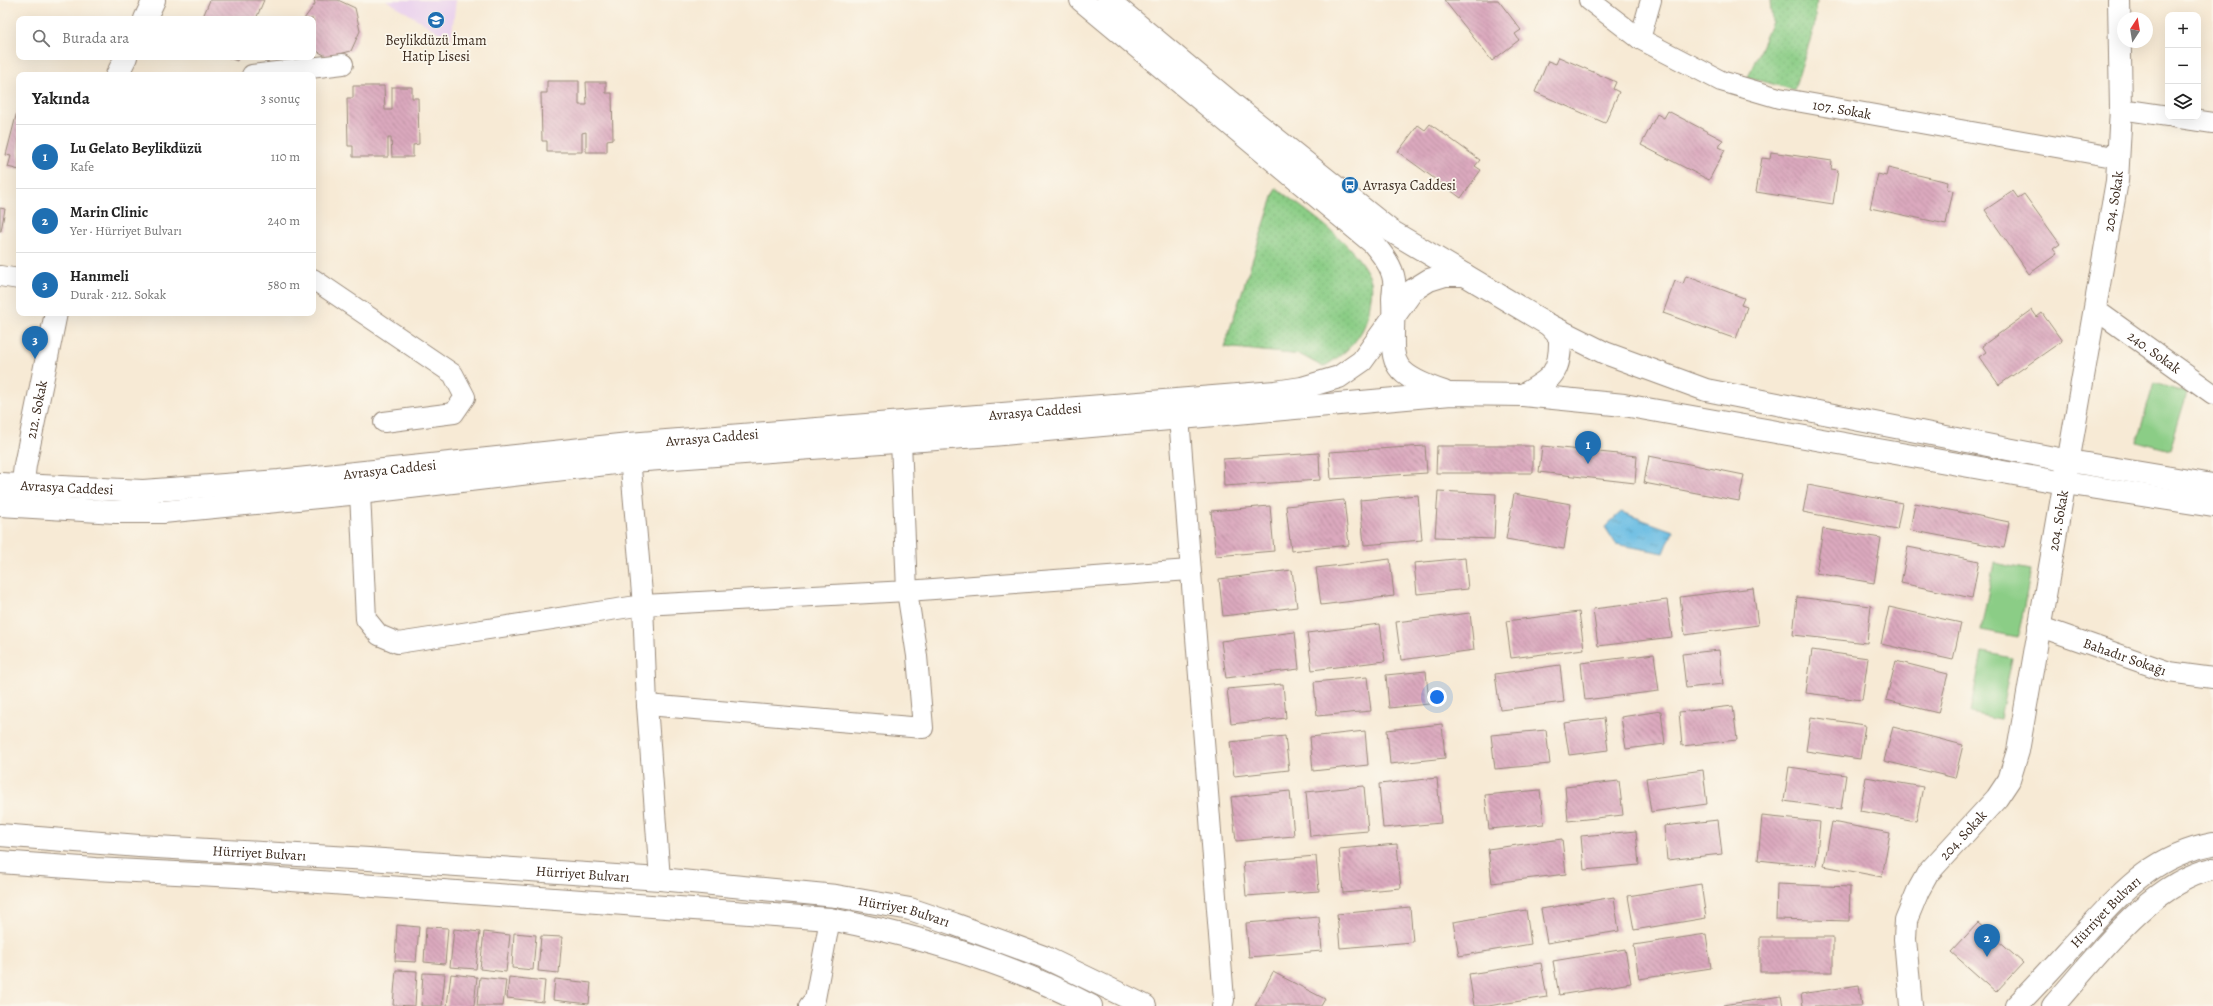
<!DOCTYPE html>
<html lang="tr">
<head>
<meta charset="utf-8">
<style>
  :root { --surface:#fff; --page:#f6f6f6; --text:#222; --muted:#767676; --line:#e0e0e0; --accent:#1f6fb2 }
  body { margin:0; font-family:Alegreya,serif; background:var(--page); color:var(--text) }
  .controls { position:absolute; right:12px; top:12px; display:grid; overflow:hidden; border-radius:8px; box-shadow:0 4px 16px #0002 }
  .controls button { width:36px; height:36px; display:grid; place-items:center; padding:0; border:0; border-bottom:1px solid var(--line); background:var(--surface); color:var(--text); font:20px sans-serif }
  .compass { position:absolute; left:2117px; top:12px; width:36px; height:36px; border-radius:50%; background:var(--surface); box-shadow:0 4px 16px #0002; rotate:12deg }
  .you { position:absolute; left:1437px; top:697px; width:14px; height:14px; margin:-10px; border:3px solid #fff; border-radius:50%; background:#1a73e8; box-shadow:0 0 0 6px #1a73e833 }
  .badge { display:grid; place-items:center; width:26px; height:26px; border-radius:50%; background:var(--accent); color:#fff; font-size:13px; font-weight:700 }
  .pin { position:absolute; translate:-50% -33px; filter:drop-shadow(0 1px 2px #0008) }
  .pin::after { content:''; position:absolute; top:21px; width:14px; height:12px; background:inherit; clip-path:polygon(0 0,100% 0,50% 100%) }
  .list { margin:0; padding:0; list-style:none }
  h2 { display:flex; justify-content:space-between; align-items:center; height:52px; margin:0; padding:0 16px; font-size:17px }
  h2 small { font-size:13px; font-weight:400; color:var(--muted) }
  .list li { display:grid; grid-template-columns:26px 1fr auto; gap:12px; align-items:center; box-sizing:border-box; height:64px; padding:0 16px; border-top:1px solid var(--line) }
  .list b { display:block; font-size:15px; white-space:nowrap }
  .list p { margin:0; font-size:13px; white-space:nowrap; color:var(--muted) }
  .list em { font-size:13px; font-style:normal; color:var(--muted) }
  .icon { flex:none; width:22px; height:22px; fill:none; stroke:currentColor; stroke-width:2; stroke-linecap:round; stroke-linejoin:round }
  .map { position:relative; flex:none; width:2213px; height:1006px; overflow:hidden }
  .search { position:absolute; background:var(--surface); box-shadow:0 4px 16px #0002; left:16px; top:16px; width:300px; height:44px; display:flex; align-items:center; gap:10px; box-sizing:border-box; padding:0 14px; border-radius:8px; color:var(--muted); font-size:15px }
  .panel { position:absolute; background:var(--surface); box-shadow:0 4px 16px #0002; left:16px; top:72px; width:300px; height:244px; border-radius:8px }
  .map>svg:first-child { display:block }
  .built { fill:#ead1ed }
  .park { fill:url(#park-dots); stroke:#637c52 }
  .pitch { fill:#8bcd86; stroke:#637c52 }
  .water { fill:url(#water-ripples); stroke:#517380 }
  .building { fill:url(#building-back-hatch) }
  .lines { fill:none; stroke-linecap:round; stroke-linejoin:round }
  .minor-casing { stroke:#998a7a; stroke-width:22 }
  .tertiary-casing { stroke:#998a7a; stroke-width:24 }
  .secondary-casing { stroke:#998a7a; stroke-width:24 }
  .minor { stroke:#fff; stroke-width:20 }
  .tertiary { stroke:#fff; stroke-width:22 }
  .secondary { stroke:#fff; stroke-width:22 }
  .labels { text-anchor:middle; dominant-baseline:central; stroke-width:3.5; stroke-linejoin:round; paint-order:stroke }
  .poi-label { font-size:14px; fill:#3b2a1e; stroke:#fbf7ec }
  .street-label { font-size:14px; fill:#3b2a1e; stroke:#fbf7ec }
</style>
</head>
<body>
<div class="map">
<svg width="2213" height="1006" viewBox="0 0 2213 1006">
  <defs>
    <pattern id="park-dots" width="8" height="8" patternUnits="userSpaceOnUse"><rect width="8" height="8" fill="#8bcd86"/><path d="M2 2h.1M6 6h.1" fill="none" stroke="#79b073" stroke-width="1.8" stroke-linecap="round"/></pattern>
    <pattern id="water-ripples" width="26" height="14" patternUnits="userSpaceOnUse"><rect width="26" height="14" fill="#67bce3"/><path d="M2 4q2-2 4 0t4 0M15 11q2-2 4 0t4 0" fill="none" stroke="#5699b7"/></pattern>
    <pattern id="building-back-hatch" width="6" height="6" patternUnits="userSpaceOnUse"><rect width="6" height="6" fill="#dba9be"/><path d="M-1 5l2 2M0 0l6 6M5-1l2 2" fill="none" stroke="#b38a9a"/></pattern>
  </defs>
  <rect width="100%" height="100%" fill="#fbf7ec"/>
  <filter id="ink" filterUnits="userSpaceOnUse"><feTurbulence type="fractalNoise" baseFrequency=".025" numOctaves="2"/><feDisplacementMap in="SourceGraphic" scale="8" xChannelSelector="R" yChannelSelector="G"/><feConvolveMatrix kernelMatrix="1 2 1 2 8 2 1 2 1" color-interpolation-filters="sRGB"/></filter>
  <filter id="wash" filterUnits="userSpaceOnUse"><feTurbulence type="fractalNoise" baseFrequency=".012" numOctaves="4" result="noise"/><feDisplacementMap in="SourceGraphic" scale="16" xChannelSelector="R" yChannelSelector="G"/><feGaussianBlur stdDeviation="0.9" result="paint"/><feColorMatrix in="noise" values="0 0 0 0 0 0 0 0 0 0 0 0 0 0 0 0 0 1.4 0 .05"/><feComposite in="paint" operator="in"/></filter>
  <g filter="url(#wash)">
    <rect width="100%" height="100%" fill="#f7ead5"/>
    <!-- built -->
    <polygon class="built" points="386,0 456,0 451,40"/>
    <!-- park -->
    <g class="park">
      <polygon points="1770,0 1817,0 1814,28 1794,90 1748,77 1772,22"/>
      <path d="M1276 188C1305 210 1355 243 1370 278 1374 287 1370 301 1369 311 1364 338 1345 354 1323 367L1301 355 1224 347Z"/>
    </g>
    <!-- pitch -->
    <g class="pitch">
      <polygon points="2154,383 2187,393 2170,450 2137,441"/>
      <polygon points="1994,563 2031,570 2018,637 1981,630"/>
      <polygon points="1982,652 2012,658 2000,719 1970,713"/>
    </g>
    <!-- water -->
    <polygon class="water" points="1621,512 1673,531 1664,553 1616,544 1605,527"/>
    <g id="blocks">
      <!-- building -->
      <g class="building">
        <polygon points="210,0 264,0 256,19 202,19"/>
        <polygon points="314,0 338,0 355,8 360,31 351,51 328,57 313,49 313,19 304,19 315,4"/>
        <polygon points="1444,0 1498,0 1521,30 1515,34 1519,40 1492,61"/>
        <polygon points="227,57 238,57 237,61"/>
        <polygon points="1559,57 1616,82 1613,89 1619,92 1605,123 1535,92 1548,61 1556,64"/>
        <polygon points="547,81 579,81 579,105 587,105 586,82 606,82 606,93 612,93 613,139 607,140 607,152 586,152 586,132 582,133 582,152 547,152 547,141 542,141 541,93 547,93"/>
        <polygon points="353,86 384,86 385,110 392,110 392,87 412,87 412,98 418,98 419,144 413,145 413,157 392,157 391,138 388,138 388,157 353,157 353,146 348,146 347,98 353,98"/>
        <polygon points="18,108 19,109 19,170 8,167 11,156 6,155"/>
        <polygon points="1668,111 1723,140 1719,147 1725,150 1709,180 1641,145 1657,114 1664,118"/>
        <polygon points="1430,124 1480,160 1475,166 1481,170 1461,198 1398,152 1418,125 1425,130"/>
        <polygon points="1771,152 1832,161 1831,169 1838,170 1833,204 1756,192 1762,158 1770,159"/>
        <polygon points="1888,168 1948,182 1947,189 1953,191 1946,224 1870,208 1878,174 1886,176"/>
        <polygon points="2013,191 2018,198 2024,194 2060,244 2053,249 2057,254 2029,274 1985,210"/>
        <polygon points="0,208 5,209 1,231 0,231"/>
        <polygon points="1686,276 1744,298 1741,305 1747,307 1736,339 1663,313 1675,281 1683,284"/>
        <polygon points="2032,310 2037,317 2042,313 2062,341 1999,385 1979,357 1986,352 1982,346"/>
        <polygon points="1425,446 1427,473 1331,479 1329,452"/>
        <polygon points="1437,446 1533,446 1533,473 1436,473"/>
        <polygon points="1542,446 1637,456 1635,483 1539,472"/>
        <polygon points="1319,453 1320,480 1224,486 1223,459"/>
        <polygon points="1649,456 1744,475 1739,501 1644,483"/>
        <polygon points="1808,485 1902,503 1897,530 1803,512"/>
        <polygon points="1438,491 1496,494 1494,539 1435,537"/>
        <polygon points="1514,494 1571,504 1564,549 1506,539"/>
        <polygon points="1418,495 1422,540 1364,545 1360,500"/>
        <polygon points="1344,500 1349,545 1291,551 1286,506"/>
        <polygon points="1915,503 2009,522 2004,548 1910,530"/>
        <polygon points="1270,506 1274,551 1216,556 1211,511"/>
        <polygon points="1823,529 1881,538 1874,583 1816,573"/>
        <polygon points="1908,547 1979,561 1972,598 1901,583"/>
        <polygon points="1465,558 1468,589 1417,594 1414,563"/>
        <polygon points="1390,559 1394,596 1321,605 1316,568"/>
        <polygon points="1292,570 1297,607 1223,616 1219,579"/>
        <polygon points="1753,588 1758,625 1685,635 1680,597"/>
        <polygon points="1797,597 1871,606 1867,643 1793,635"/>
        <polygon points="1667,600 1672,637 1598,646 1593,609"/>
        <polygon points="1889,607 1961,623 1953,660 1881,644"/>
        <polygon points="1579,612 1584,649 1511,658 1506,621"/>
        <polygon points="1470,613 1474,650 1401,660 1396,622"/>
        <polygon points="1380,624 1385,661 1312,670 1307,633"/>
        <polygon points="1295,632 1299,669 1226,678 1221,641"/>
        <polygon points="1719,650 1723,684 1686,688 1682,654"/>
        <polygon points="1812,650 1868,658 1862,700 1806,693"/>
        <polygon points="1654,654 1659,691 1585,700 1581,663"/>
        <polygon points="1896,661 1948,674 1938,713 1886,700"/>
        <polygon points="1560,665 1564,702 1500,710 1495,674"/>
        <polygon points="1426,671 1429,704 1389,708 1386,675"/>
        <polygon points="1367,677 1371,711 1317,716 1314,682"/>
        <polygon points="1283,684 1286,718 1231,724 1227,689"/>
        <polygon points="1733,706 1737,740 1682,746 1679,712"/>
        <polygon points="1661,711 1665,744 1626,749 1621,717"/>
        <polygon points="1811,717 1865,725 1860,759 1806,751"/>
        <polygon points="1604,718 1608,750 1569,755 1564,723"/>
        <polygon points="1442,724 1445,758 1390,764 1387,730"/>
        <polygon points="1893,727 1963,745 1955,778 1884,761"/>
        <polygon points="1546,730 1550,764 1495,769 1491,735"/>
        <polygon points="1365,731 1368,765 1313,771 1310,737"/>
        <polygon points="1285,736 1289,770 1234,776 1230,742"/>
        <polygon points="1789,767 1846,775 1841,809 1784,801"/>
        <polygon points="1703,770 1707,804 1651,812 1646,778"/>
        <polygon points="1866,777 1923,787 1916,821 1860,811"/>
        <polygon points="1437,778 1441,823 1383,828 1379,784"/>
        <polygon points="1619,781 1623,815 1568,821 1565,787"/>
        <polygon points="1364,786 1368,831 1310,836 1306,792"/>
        <polygon points="1540,790 1544,824 1489,829 1485,795"/>
        <polygon points="1290,791 1294,836 1236,841 1231,797"/>
        <polygon points="1762,816 1820,822 1816,866 1758,860"/>
        <polygon points="1718,820 1722,854 1667,860 1664,826"/>
        <polygon points="1832,822 1890,833 1882,877 1824,866"/>
        <polygon points="1636,831 1639,865 1584,870 1581,836"/>
        <polygon points="1562,839 1566,874 1492,883 1488,849"/>
        <polygon points="1397,844 1401,888 1343,893 1339,849"/>
        <polygon points="1316,856 1319,891 1246,896 1243,862"/>
        <polygon points="1701,884 1706,918 1634,930 1628,896"/>
        <polygon points="1777,884 1850,887 1849,921 1776,919"/>
        <polygon points="1614,897 1619,931 1547,943 1541,909"/>
        <polygon points="1410,907 1413,942 1340,948 1337,914"/>
        <polygon points="1526,910 1531,944 1459,956 1453,922"/>
        <polygon points="1319,917 1322,951 1249,957 1246,923"/>
        <polygon points="1978,923 2023,963 1996,992 1951,952"/>
        <polygon points="397,925 419,927 416,962 395,961"/>
        <polygon points="426,927 448,928 445,964 424,962"/>
        <polygon points="454,929 480,932 476,969 450,967"/>
        <polygon points="484,932 510,935 506,972 480,969"/>
        <polygon points="514,933 536,935 533,970 512,968"/>
        <polygon points="1706,934 1711,968 1639,979 1634,945"/>
        <polygon points="541,936 562,937 559,973 538,971"/>
        <rect x="1760" y="937" width="73" height="35"/>
        <polygon points="1625,949 1631,983 1559,995 1553,961"/>
        <polygon points="1541,963 1547,997 1488,1006 1474,1006 1469,974"/>
        <polygon points="396,970 417,971 415,1006 393,1005"/>
        <polygon points="1273,972 1325,999 1321,1006 1255,1006"/>
        <polygon points="423,973 445,974 442,1006 421,1006"/>
        <polygon points="451,974 477,977 474,1006 447,1006"/>
        <polygon points="480,977 506,980 503,1006 477,1006"/>
        <polygon points="509,977 545,981 543,1002 507,998"/>
        <polygon points="555,979 591,983 589,1004 553,1000"/>
        <polygon points="1859,985 1862,1006 1803,1006 1801,994"/>
        <polygon points="1781,996 1783,1006 1723,1006 1723,1005"/>
      </g>
    </g>
  </g>
  <g filter="url(#ink)">
    <use href="#blocks" fill-opacity="0" stroke="#998a7a" stroke-width="1"/>
    <g class="lines">
      <defs>
        <g id="minor">
          <path id="s1" d="M1589 0 1640 39 1721 81 1779 98 2119 158"/>
          <polyline points="1640,39 1651,0"/>
          <polyline points="252,75 343,64"/>
          <polyline points="2121,109 2168,116"/>
          <polyline points="2173,117 2213,123"/>
          <polyline points="0,276 19,279"/>
          <polyline points="313,279 453,374 465,397 454,413 384,422"/>
          <path id="s2" d="M2096 310 2213 394"/>
          <polyline points="1179,417 1224,1000 1222,1006"/>
          <polyline points="629,446 643,605 647,705 660,879"/>
          <polyline points="355,478 360,493 366,619 379,635 398,643 643,605 907,591 901,441"/>
          <path id="s3" d="M2038 626 2169 672 2213 678"/>
          <polyline points="647,705 923,728 917,656 907,591 1189,570"/>
          <polyline points="809,1006 815,999 830,919"/>
        </g>
        <g id="tertiary">
          <path d="M1081 0 1373 243C1382 254 1392 266 1394 280 1395 286 1393 293 1393 299 1396 357 1378 370 1444 392"/>
          <polyline points="1108,0 1235,106 1391,231 1549,325 1605,353 1706,390 2069,461 2213,485"/>
          <polyline points="145,19 154,0"/>
          <polyline points="117,75 126,57"/>
          <path d="M1523 395C1552 379 1561 373 1560 337L1549 325"/>
          <path id="s4" d="M0 484 143 491 279 481 629 444 1275 392 1302 388 1339 377 1362 361 1413 290 1429 280 1445 275H1465"/>
          <path id="s5" d="M21 500 25 465 56 313"/>
          <polyline points="0,505 116,512 163,512 360,493 632,461 992,435 1451,394 1523,395 1624,405 2065,483 2213,506"/>
          <path id="s6" d="M1911 1006 1905 939 1906 920 1918 891 1928 873 1997 798 2009 780 2018 751 2117 181 2121 109 2119 0"/>
        </g>
        <g id="secondary">
          <path id="s7" d="M0 835 139 846 369 859 660 879 836 896 910 909 954 924 1044 957 1145 1006"/>
          <path d="M0 862 95 869 237 876 830 919C920 936 1010 963 1091 1006"/>
          <path id="s8" d="M2016 1006C2040 982 2062 957 2085 932 2124 890 2154 855 2213 844"/>
          <path d="M2053 1006C2095 959 2150 882 2213 869"/>
        </g>
      </defs>
      <!-- minor casing -->
      <use href="#minor" class="minor-casing"/>
      <!-- tertiary casing -->
      <use href="#tertiary" class="tertiary-casing"/>
      <!-- secondary casing -->
      <use href="#secondary" class="secondary-casing"/>
      <!-- minor -->
      <use href="#minor" class="minor"/>
      <!-- tertiary -->
      <use href="#tertiary" class="tertiary"/>
      <!-- secondary -->
      <use href="#secondary" class="secondary"/>
    </g>
  </g>
  <!-- icons -->
  <defs>
    <symbol id="school-disc" viewBox="-11 -11 22 22"><circle r="9.5" fill="#1f6fb2" stroke="#fbf7ec"/><path d="M0-5L7-2L0 1L-7-2ZM-4 1L0 2.5L4 1V4Q0 6-4 4Z" fill="#fff"/></symbol>
    <symbol id="bus-disc" viewBox="-11 -11 22 22"><circle r="9.5" fill="#1f6fb2" stroke="#fbf7ec"/><path d="M-5-6H5V4H4V6H2V4H-2V6H-4V4H-5ZM-3.5-4V0h7V-4ZM-3.5 1.2v1.5H-2V1.2ZM2 1.2v1.5H3.5V1.2Z" fill="#fff"/></symbol>
  </defs>
  <g fill-rule="evenodd">
    <use href="#school-disc" x="426" y="10" width="20" height="20"/>
    <use href="#bus-disc" x="1340" y="175" width="20" height="20"/>
  </g>
  <g class="labels">
    <!-- poi labels -->
    <g class="poi-label">
      <text x="436" y="40">Beylikdüzü İmam<tspan x="436" dy="16">Hatip Lisesi</tspan></text>
      <text x="1363" y="185" text-anchor="start">Avrasya Caddesi</text>
    </g>
    <!-- street labels -->
    <g class="street-label">
      <text stroke="none"><textPath href="#s1" startOffset="280">107. Sokak</textPath></text>
      <text stroke="none"><textPath href="#s6" startOffset="850">204. Sokak</textPath></text>
      <text stroke="none"><textPath href="#s2" startOffset="72">240. Sokak</textPath></text>
      <text stroke="none"><textPath href="#s5" startOffset="92">212. Sokak</textPath></text>
      <text stroke="none"><textPath href="#s4" startOffset="1039">Avrasya Caddesi</textPath></text>
      <text stroke="none"><textPath href="#s4" startOffset="715">Avrasya Caddesi</textPath></text>
      <text stroke="none"><textPath href="#s4" startOffset="391">Avrasya Caddesi</textPath></text>
      <text stroke="none"><textPath href="#s4" startOffset="67">Avrasya Caddesi</textPath></text>
      <text stroke="none"><textPath href="#s6" startOffset="526">204. Sokak</textPath></text>
      <text stroke="none"><textPath href="#s3" startOffset="92">Bahadır Sokağı</textPath></text>
      <text stroke="none"><textPath href="#s6" startOffset="190">204. Sokak</textPath></text>
      <text stroke="none"><textPath href="#s7" startOffset="260">Hürriyet Bulvarı</textPath></text>
      <text stroke="none"><textPath href="#s7" startOffset="584">Hürriyet Bulvarı</textPath></text>
      <text stroke="none"><textPath href="#s7" startOffset="908">Hürriyet Bulvarı</textPath></text>
      <text stroke="none"><textPath href="#s8" startOffset="130">Hürriyet Bulvarı</textPath></text>
    </g>
  </g>
</svg>
<div class="controls">
<button>+</button>
<button>−</button>
<button><svg class="icon" aria-label="layers" viewBox="0 0 24 24"><path d="M12 4l9 5-9 5-9-5zM3 14l9 5 9-5"/></svg></button>
</div>
<svg class="compass" viewBox="-18 -18 36 36"><path d="M0-13l5 13h-10z" fill="#e53935"/><path d="M0 13l5-13h-10z" fill="#767676"/></svg>
<div class="you"></div>
<div class="pin badge" style="left:1588px;top:464px">1</div>
<div class="pin badge" style="left:1987px;top:957px">2</div>
<div class="pin badge" style="left:35px;top:359px">3</div>
<div class="search"><svg class="icon" aria-label="search" viewBox="0 0 24 24"><circle cx="10" cy="10" r="6"/><path d="M15 15l6 6"/></svg>Burada ara</div>
<section class="panel">
<h2>Yakında<small>3 sonuç</small></h2>
<ul class="list">
<li><span class="badge">1</span><div><b>Lu Gelato Beylikdüzü</b><p>Kafe</p></div><em>110 m</em></li>
<li><span class="badge">2</span><div><b>Marin Clinic</b><p>Yer · Hürriyet Bulvarı</p></div><em>240 m</em></li>
<li><span class="badge">3</span><div><b>Hanımeli</b><p>Durak · 212. Sokak</p></div><em>580 m</em></li>
</ul>
</section>
</div>
</body>
</html>
